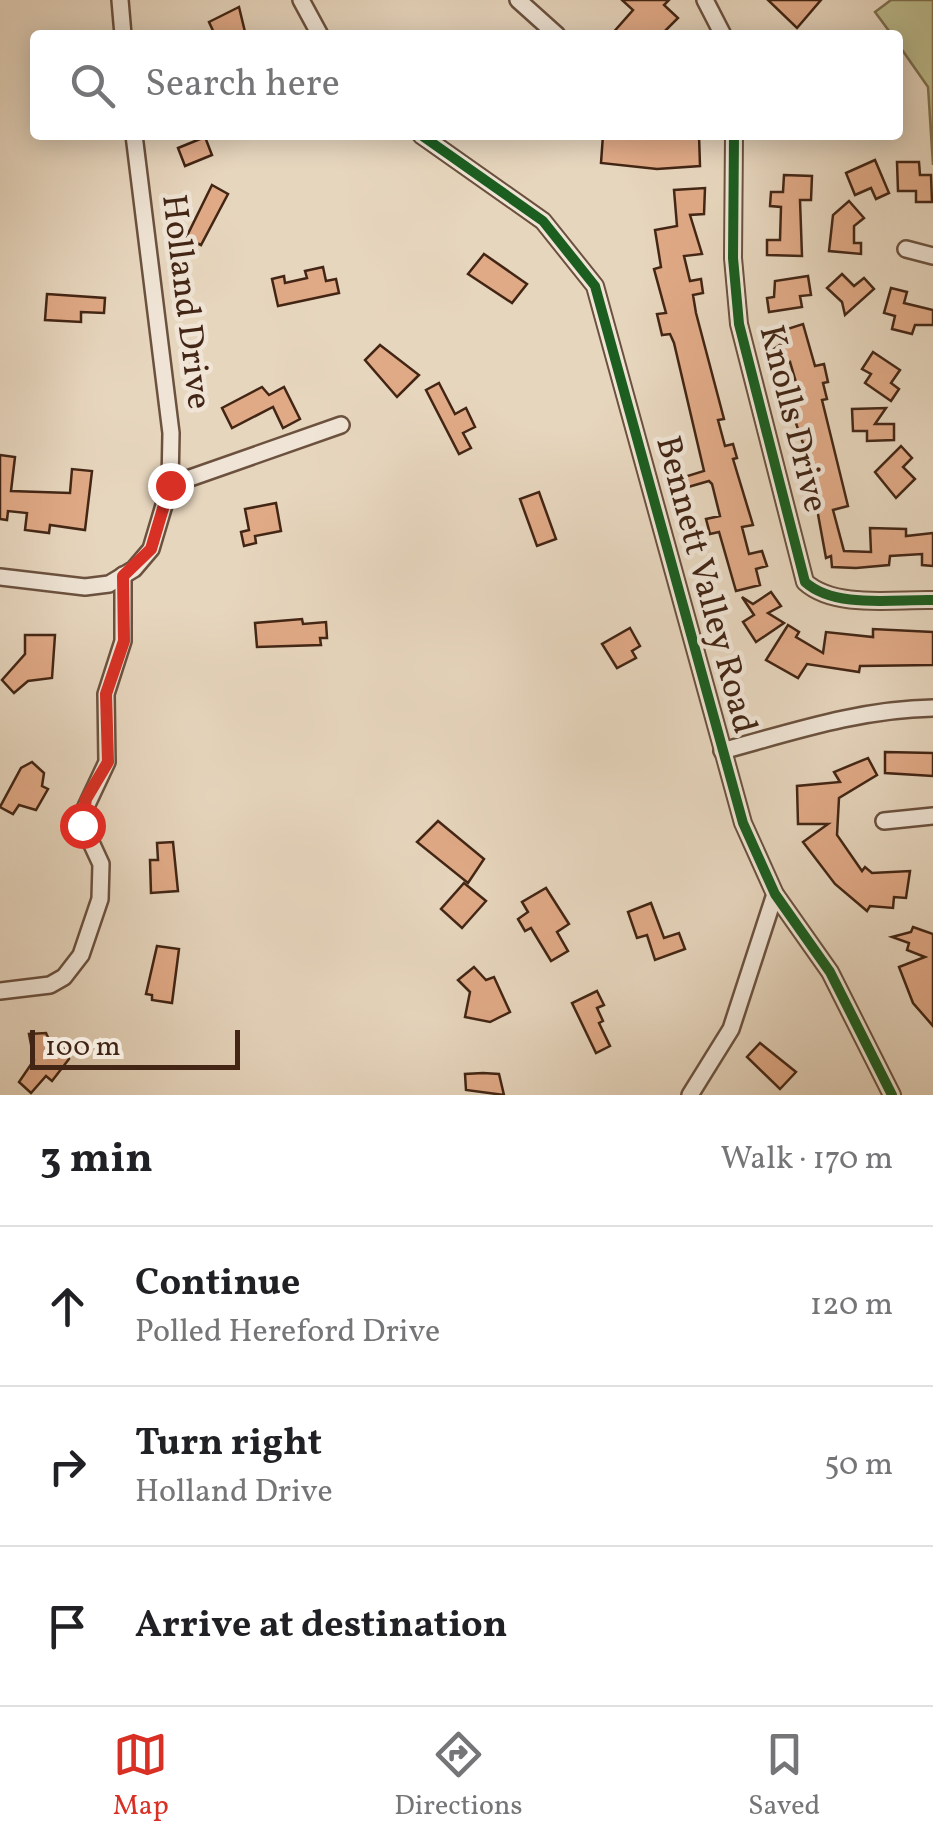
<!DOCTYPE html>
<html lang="en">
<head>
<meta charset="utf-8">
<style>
  :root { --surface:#fff; --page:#f2f2f2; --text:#202124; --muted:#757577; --line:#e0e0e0; --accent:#d93025 }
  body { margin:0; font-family:Vollkorn,serif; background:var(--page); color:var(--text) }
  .scale { position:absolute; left:30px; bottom:25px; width:210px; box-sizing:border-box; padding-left:10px; border:5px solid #422514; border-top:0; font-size:28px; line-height:35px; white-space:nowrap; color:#422514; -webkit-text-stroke:8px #efe4d5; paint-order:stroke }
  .stop { position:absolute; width:30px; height:30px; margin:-22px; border:8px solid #d93025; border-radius:50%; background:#fff }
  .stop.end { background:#d93025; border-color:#fff; box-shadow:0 2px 10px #0008 }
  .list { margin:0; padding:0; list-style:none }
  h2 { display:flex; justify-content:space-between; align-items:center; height:130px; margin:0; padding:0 40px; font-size:42px }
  h2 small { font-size:32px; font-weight:400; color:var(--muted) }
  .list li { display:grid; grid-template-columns:65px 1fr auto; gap:30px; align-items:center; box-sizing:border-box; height:160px; padding:0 40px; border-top:2px solid var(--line) }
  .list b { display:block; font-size:38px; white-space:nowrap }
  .list p { margin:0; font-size:32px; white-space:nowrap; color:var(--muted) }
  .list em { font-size:32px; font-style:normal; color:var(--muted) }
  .icon { flex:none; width:55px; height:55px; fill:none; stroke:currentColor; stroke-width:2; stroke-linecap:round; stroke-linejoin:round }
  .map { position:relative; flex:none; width:933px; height:1095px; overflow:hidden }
  .search { position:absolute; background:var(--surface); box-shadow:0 5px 25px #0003; left:30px; right:30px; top:30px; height:110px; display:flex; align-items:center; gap:25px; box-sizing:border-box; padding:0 35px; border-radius:10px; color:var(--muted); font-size:38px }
  .sheet { height:610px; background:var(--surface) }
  nav { display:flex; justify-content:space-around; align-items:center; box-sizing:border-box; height:140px; border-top:2px solid var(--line); background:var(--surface); font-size:28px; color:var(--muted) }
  nav a { display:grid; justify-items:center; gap:5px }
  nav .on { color:var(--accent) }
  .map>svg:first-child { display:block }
  .green { fill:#bcbc8d; stroke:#7f7050; stroke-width:2.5 }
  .building { fill:#e1aa87; stroke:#422514; stroke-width:2.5 }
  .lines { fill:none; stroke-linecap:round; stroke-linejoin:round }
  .minor-casing { stroke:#6b513e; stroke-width:20 }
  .minor { stroke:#efe4d5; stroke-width:15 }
  .cycleway-casing { stroke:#efe4d5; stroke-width:16 }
  .cycleway { stroke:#1b5e20; stroke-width:10 }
  .route { stroke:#d93025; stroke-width:12 }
  .labels { text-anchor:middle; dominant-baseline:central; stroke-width:9; stroke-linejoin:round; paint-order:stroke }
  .street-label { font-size:35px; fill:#422514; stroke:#efe4d5 }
</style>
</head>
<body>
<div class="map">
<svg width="933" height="1095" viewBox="0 0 933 1095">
  <rect width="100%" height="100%" fill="#e7d6be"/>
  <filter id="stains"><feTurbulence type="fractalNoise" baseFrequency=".002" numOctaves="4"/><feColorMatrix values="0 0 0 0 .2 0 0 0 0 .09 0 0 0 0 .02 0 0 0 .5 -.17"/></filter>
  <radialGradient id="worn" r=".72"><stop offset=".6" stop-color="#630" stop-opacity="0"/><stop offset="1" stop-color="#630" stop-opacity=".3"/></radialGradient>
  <!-- green -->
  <polygon class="green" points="891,0 933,0 933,165 928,87 898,44 898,35 892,35 875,12"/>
  <!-- building -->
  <g class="building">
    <polygon points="622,0 669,0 664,5 678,18 661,35 611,35 633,10"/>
    <polygon points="768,0 821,0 797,28"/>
    <polygon points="239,7 245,32 215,35 209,22"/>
    <polygon points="603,135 699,135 700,166 657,169 601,163"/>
    <polygon points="205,137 212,155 185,166 178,148"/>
    <polygon points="875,160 889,193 876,199 871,188 855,195 846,173"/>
    <polygon points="897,162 919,162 920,175 931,175 932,202 916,202 916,191 898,191"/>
    <polygon points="784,175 812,176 811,200 800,200 802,256 767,255 767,240 780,240 781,207 770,206 771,192 783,192"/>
    <polygon points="212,185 228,194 201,245 186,238"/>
    <polygon points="705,188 704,214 690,215 702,254 684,256 690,281 701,279 703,293 693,295 696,313 724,419 718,420 725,446 733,444 737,458 733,459 753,525 742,527 749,554 762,551 767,566 756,569 760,585 736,591 719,532 710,534 706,519 720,516 712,484 709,481 671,492 668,482 704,471 674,343 670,334 662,335 657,314 666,313 654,269 661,267 655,230 677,226 674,190"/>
    <polygon points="849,201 864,218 854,226 854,243 861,243 861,254 829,251 833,215"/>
    <polygon points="484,254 527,284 512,303 468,274"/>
    <polygon points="323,267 326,281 336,279 339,293 278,306 272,279 284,276 285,283 307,278 305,271"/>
    <polygon points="842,274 854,286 864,278 874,289 845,315 842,302 827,288"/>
    <polygon points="808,276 811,295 800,296 802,307 769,312 767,298 774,297 775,281"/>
    <polygon points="891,288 907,292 904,303 933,310 933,325 915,325 912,334 892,329 895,316 884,313"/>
    <polygon points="47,294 105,298 104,313 81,312 81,322 45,320"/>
    <polygon points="803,324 815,366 824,364 828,382 823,383 827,399 822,400 848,506 833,510 844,551 871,552 870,528 906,529 906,536 933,533 933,566 922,565 922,554 890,556 889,565 856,568 832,567 831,556 826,558 815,498 799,447 804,446 785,392 798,389 790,362 779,366 774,349 784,342 781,331"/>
    <polygon points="380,345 419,375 397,397 365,360"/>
    <polygon points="873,352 900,370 891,383 899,389 891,401 865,383 871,374 862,369"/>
    <polygon points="439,383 455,414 466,408 475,427 463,433 471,448 459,454 426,390"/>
    <polygon points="262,387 269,395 284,387 300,419 283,428 273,407 232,428 222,408"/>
    <polygon points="886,408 875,424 894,424 894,440 867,441 867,431 853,431 852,409"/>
    <polygon points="901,446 912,458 903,467 915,479 896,498 875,472"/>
    <polygon points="0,455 15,457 11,491 70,493 72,469 92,471 85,530 50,525 49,533 25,530 27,513 8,511 7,520 0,519"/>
    <polygon points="539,492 556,539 537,546 520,499"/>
    <polygon points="276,503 281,531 255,536 256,543 244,546 241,532 249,530 245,509"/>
    <polygon points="771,592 781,606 768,613 784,623 756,642 743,622 754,615 742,597 753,604"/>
    <polygon points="302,619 303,624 326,622 327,638 320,638 321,645 257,647 255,623"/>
    <polygon points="788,625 799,632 796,637 823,653 826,632 873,637 873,629 933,632 933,665 860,666 859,672 807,664 798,678 766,660"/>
    <polygon points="630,628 640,646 632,651 636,658 617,668 602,644"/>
    <polygon points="25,635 55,635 52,678 28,681 14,693 2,680 25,654"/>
    <polygon points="885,752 933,753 933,776 885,773"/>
    <polygon points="868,758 877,775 839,798 837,835 862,871 865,867 872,873 910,871 906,898 894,897 893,908 870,906 867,911 835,884 803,842 828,824 798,824 797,786 840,782 834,772"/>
    <polygon points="32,762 44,773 42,786 48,789 36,810 19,805 13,814 0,807 21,768"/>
    <polygon points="438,821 484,859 468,883 417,842"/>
    <polygon points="173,842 178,891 151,893 150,860 158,860 157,843"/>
    <polygon points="464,883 486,901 462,928 441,909"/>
    <polygon points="546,888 569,924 557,932 568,951 551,961 531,928 525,931 518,919 528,912 522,902"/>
    <polygon points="651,903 664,938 679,933 685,949 655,960 647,935 637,938 628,912"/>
    <polygon points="913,927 933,934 933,1026 913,1003 899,967 925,957 907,950 909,943 892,937 911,932"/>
    <polygon points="157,946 179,949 172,1003 152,1000 152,995 146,994"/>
    <polygon points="474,967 486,980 494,977 510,1012 490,1022 465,1017 470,992 458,980"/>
    <polygon points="597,991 604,1005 597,1008 603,1021 599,1023 610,1046 596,1053 572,1003"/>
    <polygon points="46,1033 54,1051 67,1048 69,1059 52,1081 46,1076 31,1093 19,1082 34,1060 29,1034"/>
    <polygon points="760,1043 796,1072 780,1089 747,1057"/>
    <polygon points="483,1073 499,1074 504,1095 466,1090 465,1074"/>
  </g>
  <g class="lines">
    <defs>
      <g id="minor">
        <polyline points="120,0 123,35"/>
        <polyline points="301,0 320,35"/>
        <polyline points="518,0 557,35"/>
        <polyline points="705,0 723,35"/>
        <polyline points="421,135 543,221 595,286 743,823 775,894 830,972 892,1095"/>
        <path d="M734 135 733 258 739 324 805 582C835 609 894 599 933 600"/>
        <polyline points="906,249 933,256"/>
        <polyline points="170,485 341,425"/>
        <polyline points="0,577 85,587 109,584 134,569 151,549 170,485 171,433 134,135"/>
        <path d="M722 751C792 732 861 709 933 708"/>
        <polyline points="884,821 933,816"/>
        <polyline points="0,991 50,985 64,977 81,955 100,899 101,864 83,825 83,813 107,762 106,694 123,641 123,575"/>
        <polyline points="690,1095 731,1029 775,894"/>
      </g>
    </defs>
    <!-- minor casing -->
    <use href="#minor" class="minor-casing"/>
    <!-- minor -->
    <use href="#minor" class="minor"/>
    <defs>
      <g id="cycleway">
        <polyline points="421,135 543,221 595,286 743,823 775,894 830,972 892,1095"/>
        <path d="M734 135 733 258 739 324 805 582C835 609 894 599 933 600"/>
      </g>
    </defs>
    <!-- cycleway casing -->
    <use href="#cycleway" class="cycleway-casing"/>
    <!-- cycleway -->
    <use href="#cycleway" class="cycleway"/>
  </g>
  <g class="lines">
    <!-- route -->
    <polyline class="route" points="82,825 86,799 108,762 106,694 124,641 123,576 151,549 170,485"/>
  </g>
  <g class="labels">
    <!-- street labels -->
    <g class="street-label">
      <text transform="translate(185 302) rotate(83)">Holland Drive</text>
      <text transform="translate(792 419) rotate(76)">Knolls Drive</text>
      <text transform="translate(705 585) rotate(75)">Bennett Valley Road</text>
    </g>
  </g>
  <rect width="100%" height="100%" filter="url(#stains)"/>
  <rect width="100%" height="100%" fill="url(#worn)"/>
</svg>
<div class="scale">100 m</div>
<div class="stop" style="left:82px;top:825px"></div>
<div class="stop end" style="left:170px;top:485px"></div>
<div class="search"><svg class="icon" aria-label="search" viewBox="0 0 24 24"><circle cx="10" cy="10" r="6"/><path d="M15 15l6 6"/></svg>Search here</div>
</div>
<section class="sheet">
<h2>3 min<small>Walk · 170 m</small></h2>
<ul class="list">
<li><svg class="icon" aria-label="ahead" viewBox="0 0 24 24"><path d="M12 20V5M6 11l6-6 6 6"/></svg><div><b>Continue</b><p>Polled Hereford Drive</p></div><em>120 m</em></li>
<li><svg class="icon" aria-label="right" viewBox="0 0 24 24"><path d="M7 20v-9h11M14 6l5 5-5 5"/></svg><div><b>Turn right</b><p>Holland Drive</p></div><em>50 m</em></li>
<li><svg class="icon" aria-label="arrive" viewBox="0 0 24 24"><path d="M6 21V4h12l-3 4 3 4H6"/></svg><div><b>Arrive at destination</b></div></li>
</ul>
</section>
<nav>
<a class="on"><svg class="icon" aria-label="map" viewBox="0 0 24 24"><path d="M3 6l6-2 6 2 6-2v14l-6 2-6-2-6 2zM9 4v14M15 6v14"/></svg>Map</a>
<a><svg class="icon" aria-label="directions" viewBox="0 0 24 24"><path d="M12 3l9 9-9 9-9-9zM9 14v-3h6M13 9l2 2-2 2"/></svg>Directions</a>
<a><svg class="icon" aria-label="saved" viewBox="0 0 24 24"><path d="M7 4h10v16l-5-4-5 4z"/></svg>Saved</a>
</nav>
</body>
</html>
